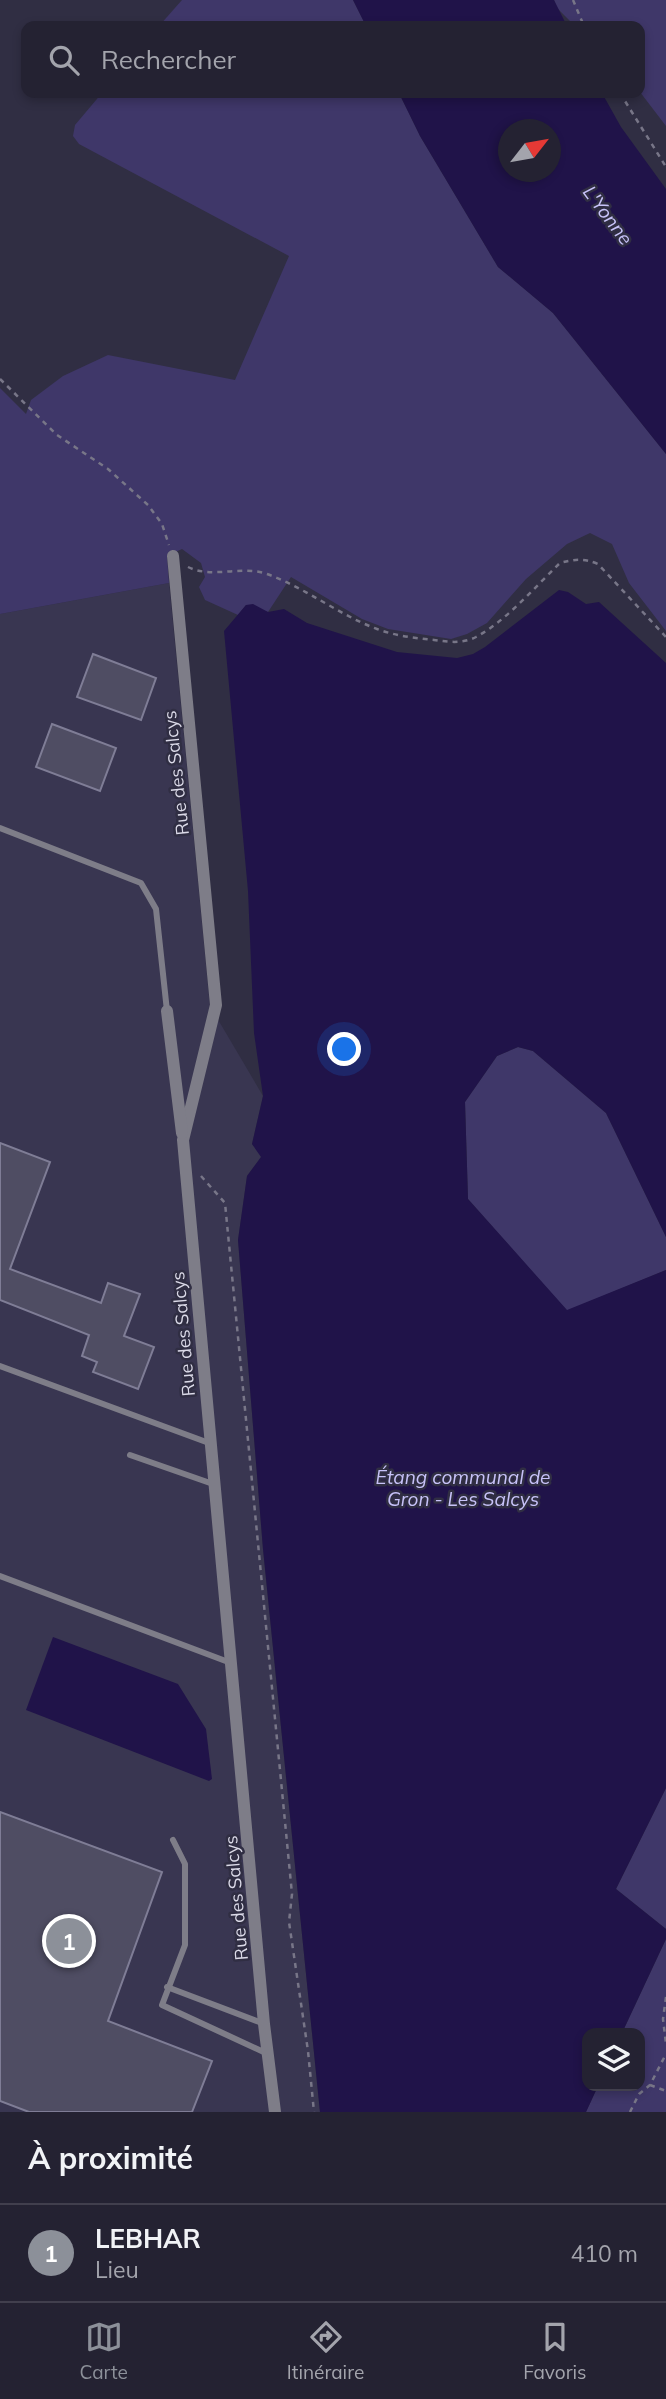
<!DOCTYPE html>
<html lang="fr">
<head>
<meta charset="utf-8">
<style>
  :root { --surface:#242232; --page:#2c2a3a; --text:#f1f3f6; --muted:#a3a4ac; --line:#413f4d; --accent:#8c9099 }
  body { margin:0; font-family:Mulish,sans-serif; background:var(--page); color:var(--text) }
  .controls { position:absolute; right:21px; bottom:21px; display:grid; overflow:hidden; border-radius:14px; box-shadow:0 4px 10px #0003 }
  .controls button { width:63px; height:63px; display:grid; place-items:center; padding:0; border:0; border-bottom:2px solid var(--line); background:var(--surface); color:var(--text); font:35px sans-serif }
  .compass { position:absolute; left:498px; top:119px; width:63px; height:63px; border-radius:50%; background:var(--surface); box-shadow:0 4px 10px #0003; rotate:59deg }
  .you { position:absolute; left:345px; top:1050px; width:24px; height:24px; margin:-18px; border:5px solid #fff; border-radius:50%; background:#1a73e8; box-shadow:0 0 0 10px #1a73e833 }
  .badge { display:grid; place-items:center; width:46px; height:46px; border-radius:50%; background:var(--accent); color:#fff; font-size:23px; font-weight:700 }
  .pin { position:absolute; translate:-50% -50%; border:4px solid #fff; box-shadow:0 2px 7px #0006 }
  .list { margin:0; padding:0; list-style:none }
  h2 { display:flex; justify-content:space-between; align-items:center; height:91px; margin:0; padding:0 28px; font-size:30px }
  h2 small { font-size:23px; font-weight:400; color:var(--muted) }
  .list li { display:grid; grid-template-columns:46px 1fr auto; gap:21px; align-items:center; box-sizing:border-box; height:98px; padding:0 28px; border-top:2px solid var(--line) }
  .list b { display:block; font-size:26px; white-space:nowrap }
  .list p { margin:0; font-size:23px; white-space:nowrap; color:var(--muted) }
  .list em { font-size:23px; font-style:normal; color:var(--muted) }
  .icon { flex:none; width:38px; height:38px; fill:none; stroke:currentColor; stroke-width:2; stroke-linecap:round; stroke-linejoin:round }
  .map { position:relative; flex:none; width:666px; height:2112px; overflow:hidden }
  .search { position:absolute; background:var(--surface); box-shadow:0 4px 10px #0003; left:21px; right:21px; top:21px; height:77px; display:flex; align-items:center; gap:18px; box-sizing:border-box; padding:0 24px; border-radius:14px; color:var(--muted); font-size:26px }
  .sheet { height:189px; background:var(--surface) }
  nav { display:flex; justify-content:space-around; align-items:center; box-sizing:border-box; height:98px; border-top:2px solid var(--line); background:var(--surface); font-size:19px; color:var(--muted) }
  nav a { display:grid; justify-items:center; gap:4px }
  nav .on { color:var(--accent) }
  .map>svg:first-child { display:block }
  .built { fill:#393651 }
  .green { fill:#3f3769 }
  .water { fill:#201349; fill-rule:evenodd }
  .building { fill:#4f4d63; stroke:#7f7d96; stroke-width:2 }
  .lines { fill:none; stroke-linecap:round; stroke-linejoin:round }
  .path { stroke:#787688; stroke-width:2.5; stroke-dasharray:5 5; stroke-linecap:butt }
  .lane { stroke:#7e7d88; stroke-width:6 }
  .street { stroke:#7e7d88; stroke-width:12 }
  .labels { text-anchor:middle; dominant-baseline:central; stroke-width:5; stroke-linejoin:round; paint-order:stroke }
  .street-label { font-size:18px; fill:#dbdae8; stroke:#302e43 }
  .water-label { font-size:19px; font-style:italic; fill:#c7c2f8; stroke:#302e43 }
</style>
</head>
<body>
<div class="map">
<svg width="666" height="2112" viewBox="0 0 666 2112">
  <rect width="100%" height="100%" fill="#302e43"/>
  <!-- built -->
  <polygon class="built" points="169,583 210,1006 263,1096 252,1144 262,1156 247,1176 238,1240 263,1549 320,2112 0,2112 0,614"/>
  <!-- green -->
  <g class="green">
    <polygon points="182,0 353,0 366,26 159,26"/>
    <polygon points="554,0 666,0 666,126 640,92 640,26 575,26 557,8"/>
    <polygon points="102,93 399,93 420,136 498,267 553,313 666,454 666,631 629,583 612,544 590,533 567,544 526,579 487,623 467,634 451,639 388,629 362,619 291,577 268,612 246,605 238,615 205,600 199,587 205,577 201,563 182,549 167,556 169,583 0,614 0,388 26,414 31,400 63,376 108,355 235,380 289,256 79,144 73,136 75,125"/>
    <polygon points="518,1047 533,1051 606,1113 666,1237 666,1270 567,1311 468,1199 465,1102 497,1056"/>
    <polygon points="666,1788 666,1929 616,1889"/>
    <polygon points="666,1939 666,2112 586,2112 598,2086 640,2086 640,2033 622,2033"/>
  </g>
  <!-- water -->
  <g class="water">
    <polygon points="353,0 554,0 567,26 366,26"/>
    <path d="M399 93H602L621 127 666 189V454L553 313 498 267 420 136ZM508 130H550V172H508Z"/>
    <polygon points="559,590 568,592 586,604 599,602 666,663 666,1237 606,1113 533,1051 518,1047 497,1056 465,1102 468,1199 567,1310 666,1270 666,1788 616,1889 666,1929 666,1939 622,2033 587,2033 587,2086 598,2086 586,2112 320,2112 263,1549 238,1240 247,1176 261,1157 252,1144 263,1096 254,1033 248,891 224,631 246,605 253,604 268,612 284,609 307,623 397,652 457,658 473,654 485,647"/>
    <polygon points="53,1637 178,1684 206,1729 212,1779 209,1781 26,1710"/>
  </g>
  <!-- building -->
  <g class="building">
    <polygon points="93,654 156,678 141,720 77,697"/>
    <polygon points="52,724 116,748 100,791 36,767"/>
    <polygon points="0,1143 50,1162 10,1269 101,1303 108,1283 140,1294 124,1336 154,1347 138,1389 93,1372 97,1362 82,1356 89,1335 0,1300"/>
    <polygon points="0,1812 162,1872 108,2021 212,2061 192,2112 29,2112 0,2101"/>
  </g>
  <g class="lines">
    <!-- path -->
    <g class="path">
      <polyline points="573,0 584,26"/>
      <polyline points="620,93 666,167"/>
      <polyline points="0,379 57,435 108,469 148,505 162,524 169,545"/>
      <path d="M188 567C212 579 242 565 267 574 306 588 339 615 377 629 396 636 415 638 434 640 449 642 462 644 476 637 506 621 535 587 560 563 575 559 584 558 598 564L666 637"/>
      <polyline points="201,1176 225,1203 292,1894 289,1922 308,2051 314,2112"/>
      <polyline points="666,1997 663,2019 666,2044"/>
      <polyline points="650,2085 666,2091"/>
      <polyline points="630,2112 639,2094 650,2085 666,2054"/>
    </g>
    <!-- lane -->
    <g class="lane">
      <polyline points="0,828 141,883 156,909 167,1011"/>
      <polyline points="0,1366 209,1443"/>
      <polyline points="130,1455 213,1484"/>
      <polyline points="0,1576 231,1663"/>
      <polyline points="173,1840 185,1864 185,1945 162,2005 268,2054"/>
      <polyline points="167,1987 262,2023"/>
    </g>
    <!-- street -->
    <g class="street">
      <polyline points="173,556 216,1005 183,1140 264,2024 275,2112"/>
      <polyline points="167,1011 182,1133"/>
    </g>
  </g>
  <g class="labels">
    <!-- street labels -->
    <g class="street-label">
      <text transform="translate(176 773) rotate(-96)">Rue des Salcys</text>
      <text transform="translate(183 1334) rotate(-95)">Rue des Salcys</text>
      <text transform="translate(236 1898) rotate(-95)">Rue des Salcys</text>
    </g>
    <!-- water labels -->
    <g class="water-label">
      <text transform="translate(608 215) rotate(53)">L'Yonne</text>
      <text x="463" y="1477">Étang communal de<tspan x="463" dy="22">Gron - Les Salcys</tspan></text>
    </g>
  </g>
</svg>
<div class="controls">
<button><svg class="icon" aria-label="layers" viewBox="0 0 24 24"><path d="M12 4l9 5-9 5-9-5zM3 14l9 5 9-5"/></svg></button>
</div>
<svg class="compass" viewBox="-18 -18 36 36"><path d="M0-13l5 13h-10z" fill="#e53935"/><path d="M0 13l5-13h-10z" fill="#a3a4ac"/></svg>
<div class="you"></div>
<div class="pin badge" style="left:69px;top:1941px">1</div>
<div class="search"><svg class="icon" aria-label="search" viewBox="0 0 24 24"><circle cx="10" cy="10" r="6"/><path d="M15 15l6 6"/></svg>Rechercher</div>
</div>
<section class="sheet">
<h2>À proximité<small></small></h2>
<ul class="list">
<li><span class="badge">1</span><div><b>LEBHAR</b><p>Lieu</p></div><em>410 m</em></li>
</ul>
</section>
<nav>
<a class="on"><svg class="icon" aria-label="map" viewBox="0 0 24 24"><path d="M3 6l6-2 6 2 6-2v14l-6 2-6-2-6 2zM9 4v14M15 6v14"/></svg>Carte</a>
<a><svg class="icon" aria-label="directions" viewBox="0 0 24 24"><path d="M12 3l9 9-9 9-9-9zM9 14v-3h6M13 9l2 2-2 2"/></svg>Itinéraire</a>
<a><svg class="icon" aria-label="saved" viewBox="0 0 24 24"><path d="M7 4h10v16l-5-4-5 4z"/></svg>Favoris</a>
</nav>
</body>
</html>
